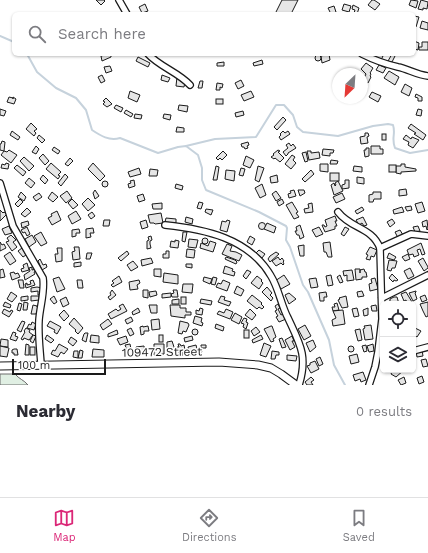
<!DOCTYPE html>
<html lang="en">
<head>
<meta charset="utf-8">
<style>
  :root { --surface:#fff; --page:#f2f2f3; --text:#2b2b33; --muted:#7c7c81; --line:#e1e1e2; --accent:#db2777 }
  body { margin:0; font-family:"Work Sans",sans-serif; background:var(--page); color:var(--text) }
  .controls { position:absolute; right:12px; bottom:12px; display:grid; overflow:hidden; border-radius:6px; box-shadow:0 1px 3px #0004 }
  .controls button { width:36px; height:36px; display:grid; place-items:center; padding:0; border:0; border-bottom:1px solid var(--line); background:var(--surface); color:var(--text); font:20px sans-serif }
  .compass { position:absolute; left:332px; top:68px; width:36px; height:36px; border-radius:50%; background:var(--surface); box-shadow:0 1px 3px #0004; rotate:205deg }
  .scale { position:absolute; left:12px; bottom:10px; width:94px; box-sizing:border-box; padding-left:4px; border:2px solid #1a1a1a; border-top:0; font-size:11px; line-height:14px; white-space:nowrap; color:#1a1a1a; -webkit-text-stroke:3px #fff; paint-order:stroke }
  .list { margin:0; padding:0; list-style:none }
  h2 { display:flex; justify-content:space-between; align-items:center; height:52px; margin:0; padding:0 16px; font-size:17px }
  h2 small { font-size:13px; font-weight:400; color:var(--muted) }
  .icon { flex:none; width:22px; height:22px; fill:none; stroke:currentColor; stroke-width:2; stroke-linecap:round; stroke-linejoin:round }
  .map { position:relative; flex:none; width:428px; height:385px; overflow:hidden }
  .search { position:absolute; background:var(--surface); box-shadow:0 1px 3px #0004; left:12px; right:12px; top:12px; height:44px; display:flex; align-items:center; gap:10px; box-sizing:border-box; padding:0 14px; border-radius:6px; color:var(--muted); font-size:15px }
  .sheet { height:112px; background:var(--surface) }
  nav { display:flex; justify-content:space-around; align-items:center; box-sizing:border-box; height:56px; border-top:1px solid var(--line); background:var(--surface); font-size:11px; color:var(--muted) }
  nav a { display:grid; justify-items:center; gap:2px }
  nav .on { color:var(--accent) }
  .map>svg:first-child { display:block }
  .green { fill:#e0efe3; stroke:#6a6a6a }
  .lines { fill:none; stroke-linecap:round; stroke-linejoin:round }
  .stream { stroke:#c6d2dc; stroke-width:2 }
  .building { fill:#e6e6e6; stroke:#1a1a1a }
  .minor-casing { stroke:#1a1a1a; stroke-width:8 }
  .tertiary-casing { stroke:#1a1a1a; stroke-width:9 }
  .minor { stroke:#fff; stroke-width:5.5 }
  .tertiary { stroke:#fff; stroke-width:7 }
  .labels { text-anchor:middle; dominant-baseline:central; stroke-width:3; stroke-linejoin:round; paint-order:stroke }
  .street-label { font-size:12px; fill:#1a1a1a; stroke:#fff }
</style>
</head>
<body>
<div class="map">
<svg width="428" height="385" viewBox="0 0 428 385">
  <rect width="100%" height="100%" fill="#fff"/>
  <!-- green -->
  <path class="green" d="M0 374H15C19 379 24 380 28 385H0Z"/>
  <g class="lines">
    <!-- stream -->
    <g class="stream">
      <polyline points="0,36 14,42"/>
      <path d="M27 54 37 72 56 88 76 98 86 110 92 130C101 136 109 141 120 138L158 153 178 147 186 146 198 155 202 168V180L206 190 259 212 286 226 287 228 286 240 290 247 303 285 308 292 329 340 334 365 345 385"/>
      <path d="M186 146 215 139 256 137 276 105H284L293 115 297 127 303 132 338 136 373 126 388 124 393 125C396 134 391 138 395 148L410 153 428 150"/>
    </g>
  </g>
  <!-- building -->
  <g class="building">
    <polygon points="96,0 104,0 105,1 101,5"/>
    <polygon points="282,0 298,0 291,14 275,14"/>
    <polygon points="372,0 374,0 380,4 375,10 368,5"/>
    <polygon points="411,0 418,1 416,8 409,5"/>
    <polygon points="421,0 428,2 427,9 423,8 423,10 418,9"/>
    <polygon points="145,4 148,11 142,13 139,7"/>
    <polygon points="344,4 351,6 349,12 342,10"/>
    <polygon points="353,5 359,8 357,14 354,13 355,10 352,9"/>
    <polygon points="334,6 336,12 331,14 328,8"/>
    <polygon points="414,16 419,17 416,27 414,26"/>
    <polygon points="422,21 428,23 428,30 420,28"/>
    <polygon points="414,41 419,43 418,50 414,49"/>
    <polygon points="422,42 428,42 428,50 419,50 419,47 422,47"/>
    <polygon points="105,54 111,54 111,57 102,61 101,56 105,55"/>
    <polygon points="324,54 329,54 330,60 322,63 321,56 325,55"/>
    <polygon points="376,54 383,56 381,60 374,57"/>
    <polygon points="392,54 395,56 392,62 388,61"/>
    <circle cx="318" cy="58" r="3"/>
    <polygon points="138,57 150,63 148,67 136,61"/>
    <polygon points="262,60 263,64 254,66 253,63"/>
    <polygon points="224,62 224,66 217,66 217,63"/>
    <polygon points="366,63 373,68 370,73 371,74 370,76 371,77 368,83 363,80 366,74 361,69"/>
    <polygon points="379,65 386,68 383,73 376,70"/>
    <polygon points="110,66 112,71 106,73 104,67"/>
    <polygon points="389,71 399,77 395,85 384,78"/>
    <polygon points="102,75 105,81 101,83 98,77"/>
    <polygon points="162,75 170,78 168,82 161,80"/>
    <polygon points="177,77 181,77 180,81 185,82 184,87 176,86"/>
    <polygon points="241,80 244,86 238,89 235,83"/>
    <polygon points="200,81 203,81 202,88 198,88"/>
    <polygon points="217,83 223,84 222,88 220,87 220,90 216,90"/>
    <polygon points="405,84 412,88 409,96 401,92"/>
    <polygon points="130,91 140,95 137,102 128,98"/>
    <polygon points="251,91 254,97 244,101 241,95"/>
    <polygon points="372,92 381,96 378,102 369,97"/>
    <polygon points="416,94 422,97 422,101 418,101 418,98 415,97"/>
    <polygon points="9,97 13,98 13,99 13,97 16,99 14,104 7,102"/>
    <polygon points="106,98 112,104 107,107 103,104 105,102 103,101"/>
    <rect x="216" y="99" width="7" height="5"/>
    <polygon points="116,105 123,108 121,112 114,108"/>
    <polygon points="179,105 188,106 187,112 178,110"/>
    <polygon points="0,109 6,111 4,116 0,115"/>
    <polygon points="418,109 422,110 421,116 416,115"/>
    <polygon points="126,110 133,114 131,117 124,113"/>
    <polygon points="243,111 244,115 236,117 235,113"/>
    <polygon points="135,114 142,115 141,119 134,118"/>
    <polygon points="164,114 171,115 170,120 163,118"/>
    <polygon points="283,117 286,120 277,130 274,127"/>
    <polygon points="31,123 37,129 34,131 36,133 34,136 26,129"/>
    <polygon points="411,124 426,135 423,140 414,134 416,133 408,128"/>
    <polygon points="177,127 184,128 184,132 176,132"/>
    <polygon points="12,131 20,137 18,140 10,135"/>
    <polygon points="283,131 285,133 288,131 290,134 281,140 279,137 281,135 280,134"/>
    <polygon points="365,133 368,133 369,136 367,137 368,143 361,144 360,137 365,136"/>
    <rect x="382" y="134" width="4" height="6"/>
    <polygon points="39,135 45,140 42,143 37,138"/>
    <polygon points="406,135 411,139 412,137 419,140 413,148 408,145 409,142 403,139"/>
    <polygon points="2,141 5,142 4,151 0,150 0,144 1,144"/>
    <polygon points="248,142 249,145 247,146 248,148 245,149 244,147 242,147 241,144"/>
    <polygon points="289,143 291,146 293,144 296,148 288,153 288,154 286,156 283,152 288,148 286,145"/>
    <polygon points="36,146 39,149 36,154 32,152"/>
    <polygon points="371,146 380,146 380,149 383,149 383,154 371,154"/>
    <polygon points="54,147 60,151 58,154 52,150"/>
    <polygon points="366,148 369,148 369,156 365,157 364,150 366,150"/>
    <polygon points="323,149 334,150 333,153 330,153 330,156 322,155"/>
    <polygon points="9,150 17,155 11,163 1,155 4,151 7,152"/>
    <polygon points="278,150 280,151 278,152 284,158 280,162 275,158 274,159 271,157 274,155 273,154"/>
    <polygon points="223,151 227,155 222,160 220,158 218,160 216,158"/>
    <polygon points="307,151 311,151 311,153 319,152 320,158 309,160"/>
    <polygon points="306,152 308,161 305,162 302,153"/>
    <polygon points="43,154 49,161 45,165 39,158"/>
    <polygon points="292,155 295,157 293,160 296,163 291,169 285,164"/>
    <polygon points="246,156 254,160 250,168 243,165"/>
    <polygon points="24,157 34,166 29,171 20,161"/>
    <polygon points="70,158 73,161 68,166 65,164"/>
    <polygon points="331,160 338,161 337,164 330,164"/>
    <polygon points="6,163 9,164 8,169 1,168 2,164 5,165"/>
    <polygon points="51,163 61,172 58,175 60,176 58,179 46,169"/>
    <polygon points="93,163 105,176 100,181 88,169"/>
    <polygon points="320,164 328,164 328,172 320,171"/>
    <polygon points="401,164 405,164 405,167 416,169 416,171 401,172 401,174 396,173 396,166 401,166"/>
    <polygon points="17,165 26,172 23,176 14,168"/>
    <rect x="389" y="165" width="7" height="7"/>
    <polygon points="216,166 219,167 217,180 213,180"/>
    <polygon points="258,166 264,168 259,182 255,180"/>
    <polygon points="354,166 362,167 362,172 353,171"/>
    <polygon points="139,168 141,174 130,177 128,172"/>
    <polygon points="241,168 245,169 243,176 239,175"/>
    <polygon points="150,169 158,170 157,176 149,176"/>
    <polygon points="226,170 235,171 234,181 225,179"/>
    <polygon points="311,170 314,174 305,182 302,179"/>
    <rect x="330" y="173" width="9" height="8"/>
    <polygon points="65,174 68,177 61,186 58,183"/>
    <polygon points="43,175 48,180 45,184 40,179"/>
    <polygon points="277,175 278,182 271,183 270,177"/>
    <polygon points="357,177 364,178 364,184 357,183"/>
    <polygon points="29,178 35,183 31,188 25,183"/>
    <polygon points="134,180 135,186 129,188 128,184 131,183 130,181"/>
    <polygon points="345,180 349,180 349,188 342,189 342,185 345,184"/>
    <polygon points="338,181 343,191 334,195 331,185 334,183 335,186 336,185 335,183"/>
    <circle cx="105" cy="184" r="3"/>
    <polygon points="176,184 183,186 182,190 175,188"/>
    <polygon points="262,184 266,195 260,198 255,188"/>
    <polygon points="406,189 407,195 399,196 399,190"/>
    <polygon points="95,190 99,196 95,199 93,193"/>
    <polygon points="294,190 296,196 289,198 288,194 291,193 290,191"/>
    <polygon points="298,190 304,190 305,193 300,196"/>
    <polygon points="67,191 72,198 66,203 60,196"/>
    <polygon points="276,191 281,198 276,201 272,194"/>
    <polygon points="21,192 26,197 24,201 18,197"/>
    <polygon points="52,192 58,197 53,202 48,198"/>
    <polygon points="373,192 381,192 381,199 374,199 373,202 369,202 369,195 373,194"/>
    <polygon points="39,193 42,197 36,201 33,197"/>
    <polygon points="342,193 345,199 336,203 333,197"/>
    <polygon points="143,194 145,200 139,202 137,196"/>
    <polygon points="88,198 95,205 88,211 82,204"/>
    <polygon points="20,199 23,202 18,207 15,204"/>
    <polygon points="72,199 78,205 73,209 68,203"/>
    <polygon points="282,199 284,203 279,206 277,202"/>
    <polygon points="199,202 203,203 201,209 197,208"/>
    <polygon points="292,202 298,212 296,213 299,217 294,219 286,205"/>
    <polygon points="422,202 425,211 418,213 415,204"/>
    <polygon points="162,203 162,209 153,209 152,204"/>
    <polygon points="312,203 313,212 305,213 304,209 309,208 308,204"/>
    <polygon points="411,206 412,210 407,211 405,207"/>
    <polygon points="362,207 364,210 357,214 355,211"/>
    <polygon points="402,207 404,212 394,214 393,210"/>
    <polygon points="27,208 31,212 25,217 21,214"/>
    <polygon points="206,209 213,210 211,215 205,212"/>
    <polygon points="0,210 3,213 4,212 7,214 0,221"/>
    <polygon points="57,211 61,220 52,225 48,218 52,216 51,214"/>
    <polygon points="76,211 81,219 72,224 68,216"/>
    <polygon points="92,212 95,216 91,219 88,215"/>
    <polygon points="161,213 163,223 155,224 154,223 150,223 148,215"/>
    <polygon points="335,216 337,221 335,221 337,226 335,226 335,229 325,232 322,225 324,225 325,227 327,226 325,220"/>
    <polygon points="186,217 193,219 192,224 185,222"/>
    <polygon points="363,217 367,225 364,226 362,223 359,225 356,220"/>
    <polygon points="166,218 176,219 176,223 165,222"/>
    <polygon points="392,219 395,223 390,227 387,222"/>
    <polygon points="104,220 110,220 109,226 103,226"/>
    <polygon points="146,220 148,227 142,229 140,222"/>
    <polygon points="227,220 230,221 227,232 220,230 222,221 226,222"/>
    <polygon points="427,220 428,229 427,230 426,226 423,227 422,222"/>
    <polygon points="28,221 29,225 22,228 21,223"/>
    <circle cx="262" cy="226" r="3.5"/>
    <polygon points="267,223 276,227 274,233 264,229"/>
    <polygon points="300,225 304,237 300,239 299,235 297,235 295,231 297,231 296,227"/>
    <polygon points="9,226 12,233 5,235 2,229"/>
    <polygon points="418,226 420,231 415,232 413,227"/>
    <polygon points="27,227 30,234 27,236 25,232 23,233 21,230"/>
    <polygon points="319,227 323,234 316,237 312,230"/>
    <polygon points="345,227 349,229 344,236 341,234"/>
    <polygon points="93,228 94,233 90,233 91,237 86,238 86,229"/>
    <polygon points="79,229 80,233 76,233 76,236 72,237 72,230"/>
    <polygon points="400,230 403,235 398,238 395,232"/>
    <polygon points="41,232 47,243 41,246 34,236"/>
    <polygon points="183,232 187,232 185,242 182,241"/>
    <polygon points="11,235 16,240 13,242 17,247 12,251 6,242 9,241 7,238"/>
    <polygon points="32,235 36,242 29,247 25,239"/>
    <polygon points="151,236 152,240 150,241 150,244 151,248 147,249 147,241 149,240 148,237"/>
    <polygon points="250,236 255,239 252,245 247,242"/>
    <circle cx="205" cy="241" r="3"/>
    <polygon points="189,239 198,240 196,248 188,247"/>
    <polygon points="175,240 179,241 178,248 170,247 171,241 175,242"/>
    <polygon points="210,241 216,243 213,252 200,248 201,243 208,246"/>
    <polygon points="0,242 2,245 4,244 6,248 0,251"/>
    <polygon points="330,242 332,257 328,257 326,252 324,252 323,243"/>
    <polygon points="421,243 425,254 422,255 420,249 417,250 419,255 414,257 413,254 409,255 407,250"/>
    <polygon points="227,244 232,246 230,251 236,252 242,255 239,261 222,254"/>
    <polygon points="304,245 304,256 300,256 298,246"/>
    <polygon points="74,247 79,247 80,259 73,260 72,252 75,251"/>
    <polygon points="370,247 377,250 374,257 371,256 370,260 366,259 368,255 366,254"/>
    <polygon points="22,248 26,255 23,257 18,251"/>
    <polygon points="57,248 62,248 62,261 56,262 55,254 58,254"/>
    <polygon points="187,249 195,250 194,258 186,257"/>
    <polygon points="259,250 265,254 262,258 256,253"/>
    <polygon points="127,251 129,254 121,261 118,258"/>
    <polygon points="166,251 169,251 169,258 163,258 163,254 166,254"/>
    <polygon points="10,252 16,261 10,265 4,256"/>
    <polygon points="276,252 279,254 270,262 268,259 270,256"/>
    <polygon points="87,253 92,253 90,259 86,259"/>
    <polygon points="389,253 396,257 394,260 387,258"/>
    <polygon points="408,254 410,259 405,261 402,257"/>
    <polygon points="226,257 235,260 237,262 236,264 227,260 225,259"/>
    <polygon points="278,257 280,260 282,258 284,261 283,262 284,264 283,265 281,263 276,266 272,261"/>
    <polygon points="151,258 153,263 142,266 141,260"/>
    <polygon points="423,258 428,267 428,268 424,271 418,261"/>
    <polygon points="40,259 43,265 46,264 47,267 42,270 38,261"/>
    <polygon points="389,260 397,261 395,268 392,268 391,271 387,270"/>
    <polygon points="133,261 138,267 131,271 127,265"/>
    <polygon points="81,262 81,266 74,267 74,263"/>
    <polygon points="27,263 29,270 22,272 21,269 24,268 23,265"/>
    <polygon points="186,264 192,264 192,268 186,267"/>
    <polygon points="225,266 233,269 232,271 235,272 234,276 223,273"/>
    <polygon points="32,267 32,270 36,269 36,271 34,272 35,274 25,280 24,275 30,271 29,268"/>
    <polygon points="410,268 414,276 408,279 404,271"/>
    <polygon points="3,269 5,277 0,278 0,270"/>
    <polygon points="154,269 161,269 161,277 154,276"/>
    <polygon points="355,269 360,269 360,273 360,270 364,269 365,272 366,272 367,277 362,277 362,279 356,280"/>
    <polygon points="247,270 251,272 246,279 243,276"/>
    <polygon points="352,270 354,280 347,281 347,275 344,276 343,271"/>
    <polygon points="14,272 15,274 18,273 20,277 12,280 10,273"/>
    <polygon points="164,273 178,275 178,284 163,282"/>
    <polygon points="392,274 398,280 396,281 394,280 393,282 389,278"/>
    <polygon points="284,275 290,284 281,289 275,281"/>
    <polygon points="331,275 333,285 328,286 326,276"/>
    <polygon points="340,275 343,282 340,283 337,277"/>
    <polygon points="119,276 122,282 113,287 111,285 114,283 112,281"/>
    <polygon points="257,276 262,280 261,281 263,283 259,289 251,283"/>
    <polygon points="59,277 65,289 57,292 53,279"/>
    <polygon points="204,277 212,279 210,284 203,281"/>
    <polygon points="213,277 217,278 215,285 211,284"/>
    <polygon points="316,278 318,287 311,288 309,279"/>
    <polygon points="375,278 378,289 370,291 369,284 372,283 371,279"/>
    <polygon points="18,280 23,280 24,288 20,288"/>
    <polygon points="33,280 35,285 26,288 25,284 27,283 27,285 31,284 30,281"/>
    <polygon points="77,280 82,280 83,288 78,288"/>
    <polygon points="139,280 140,283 137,285 138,289 130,290 129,282"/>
    <polygon points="223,280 230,283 227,291 216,287 218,283 221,284"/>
    <polygon points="183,284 193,284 192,293 182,292"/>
    <polygon points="237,286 244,290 241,296 234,293"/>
    <polygon points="37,287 42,288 42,294 38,295 38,291 31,292 31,288"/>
    <polygon points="267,287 272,293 270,295 273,298 271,301 262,292"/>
    <polygon points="112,290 116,295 110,300 108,297 111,295 110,293"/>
    <polygon points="143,290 148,290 148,298 143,297"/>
    <polygon points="173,290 177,290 178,297 172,297 171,294 174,293"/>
    <polygon points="156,291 157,295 150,297 149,292"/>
    <polygon points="362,291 364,296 358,297 357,292"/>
    <polygon points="416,291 416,292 415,293 417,299 413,301 409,293"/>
    <polygon points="11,292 17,296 12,302 7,299"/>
    <polygon points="326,292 327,297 324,297 324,301 320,301 319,293"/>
    <polygon points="406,292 412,302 407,303 406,300 404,301 401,294"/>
    <polygon points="171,293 171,297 162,298 162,294"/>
    <polygon points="289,293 296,299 289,304 285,295"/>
    <polygon points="252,295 262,303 261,304 264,307 262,309 259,307 257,309 247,301"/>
    <polygon points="425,295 427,300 422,302 420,297"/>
    <polygon points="28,296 28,300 21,301 21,297"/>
    <polygon points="31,296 39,296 39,300 31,301"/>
    <polygon points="54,296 57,302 54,304 50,299"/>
    <polygon points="221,296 225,297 224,300 231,302 229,306 218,302"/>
    <polygon points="346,296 348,307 342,308 338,300 340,299 339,298"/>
    <polygon points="66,297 69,304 63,307 60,300"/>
    <rect x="181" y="297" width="5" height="7"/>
    <polygon points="394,297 397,297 399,304 389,304 388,302 390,301 390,299"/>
    <polygon points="179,299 179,304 172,304 172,300"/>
    <polygon points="201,299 212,301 211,305 200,303"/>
    <polygon points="5,302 11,305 10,308 3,306"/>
    <polygon points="24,302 28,303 27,310 23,310"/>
    <polygon points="428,302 428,316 426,317 423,311 420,304"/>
    <polygon points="19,303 22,304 20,311 17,310"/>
    <polygon points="337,303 339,310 333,311 332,307 335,307 334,304"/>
    <polygon points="123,304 127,311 111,319 108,314 116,309 118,311 121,309 119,306"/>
    <polygon points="278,304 280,308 278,309 281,315 283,314 286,319 279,322 276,317 278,316 275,311 277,310 275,306"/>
    <polygon points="33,305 37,306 37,307 39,308 36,314 31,314"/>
    <polygon points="149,305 157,305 157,313 151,313"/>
    <polygon points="170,305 180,305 180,308 186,308 186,312 191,312 191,315 185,315 185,318 171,316"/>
    <polygon points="376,305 377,311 372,311 371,306"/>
    <polygon points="138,308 140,312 133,315 132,312"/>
    <polygon points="200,308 203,309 202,315 196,314 196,310 199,311"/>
    <polygon points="357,308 359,316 354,317 352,309"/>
    <polygon points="368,308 368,315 364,316 363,310"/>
    <polygon points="4,309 10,312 11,310 13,311 9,317 2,313"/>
    <polygon points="226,309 233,312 230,319 217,314 219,311 224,313"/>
    <polygon points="250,309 256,315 252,320 245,315"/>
    <polygon points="64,310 69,316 64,321 59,315"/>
    <polygon points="343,310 345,324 333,326 332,320 336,318 333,311"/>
    <polygon points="235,313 242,317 239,324 231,320"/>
    <polygon points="195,316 202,318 201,322 203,323 202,326 193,323"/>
    <polygon points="131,317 133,321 127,324 125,320"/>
    <polygon points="74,318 83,328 78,334 75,331 76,330 69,324"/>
    <polygon points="244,318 247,319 246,322 248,323 246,329 243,327 244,324 241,323"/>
    <polygon points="108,319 112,324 103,330 100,325"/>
    <polygon points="159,319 160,329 152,330 151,320"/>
    <polygon points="22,321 25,322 21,332 17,330"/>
    <polygon points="50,321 61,327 57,334 54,332 55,330 47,326"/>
    <polygon points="180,321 188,323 189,325 186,332 183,331 182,334 178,333"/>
    <polygon points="32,322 36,324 34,330 27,328 29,324 31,325"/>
    <polygon points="216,324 224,327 223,331 215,328"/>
    <polygon points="305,325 311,336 304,340 298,329"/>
    <polygon points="371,325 373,339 365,340 363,329 365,328 364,326"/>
    <polygon points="143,326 143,327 148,326 149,331 144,331 144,334 141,335 140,327"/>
    <polygon points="271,326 272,326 276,337 273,339 274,341 271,342 264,329"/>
    <polygon points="256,327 260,332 254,336 251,331"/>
    <polygon points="26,328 30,330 29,332 33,335 29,340 24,338 23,340 21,339 25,332 24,331"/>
    <polygon points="131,328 134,334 130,336 127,330"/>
    <polygon points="415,328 421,331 417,337 413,334"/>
    <polygon points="360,329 362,340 358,341 355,330"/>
    <circle cx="195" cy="332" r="3"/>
    <polygon points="117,330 118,334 108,337 108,334"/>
    <rect x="244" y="330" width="5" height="8"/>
    <polygon points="13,332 16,333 15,336 18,337 16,341 10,339"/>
    <polygon points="85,333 88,333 86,342 82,340 84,334"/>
    <polygon points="33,335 36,336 33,343 30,341"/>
    <polygon points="47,335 54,340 51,343 45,339"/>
    <polygon points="91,335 99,336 99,343 90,342"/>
    <rect x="159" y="335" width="4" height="7"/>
    <polygon points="261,335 263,339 253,343 252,340"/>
    <polygon points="126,336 128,342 120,345 117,339"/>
    <polygon points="192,336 193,340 185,342 184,338"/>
    <polygon points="292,336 294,341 292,341 295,347 290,350 285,340"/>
    <polygon points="71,337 77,341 73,346 68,342"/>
    <polygon points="282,338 286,347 282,348 279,339"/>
    <polygon points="1,339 8,340 8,347 0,346"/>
    <polygon points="313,340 316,347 310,352 306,343"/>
    <polygon points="172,341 175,350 176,355 169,355 169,351 167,351 167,342"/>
    <polygon points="264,343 271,346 266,357 260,355"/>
    <polygon points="26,344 29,345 29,355 25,355"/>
    <polygon points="59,344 68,349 64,354 61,352 58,357 51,354 53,350 55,351"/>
    <polygon points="130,344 131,349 127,350 125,345"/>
    <polygon points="154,344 164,344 164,354 161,354 161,355 154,355"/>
    <polygon points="178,344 180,344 181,346 184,345 185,350 183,350 182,356 180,356 179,355 177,347 179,347"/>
    <polygon points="373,344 374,351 369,352 367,346"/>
    <polygon points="196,345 198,353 190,355 188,347"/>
    <polygon points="201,345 206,345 206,348 202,348 202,352 199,352 199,348 201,348"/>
    <polygon points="366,345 367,351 364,352 362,346"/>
    <polygon points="0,346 9,348 7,357 0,356"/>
    <polygon points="144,346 145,352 137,354 136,347"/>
    <circle cx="351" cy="349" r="3"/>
    <rect x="30" y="347" width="5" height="8"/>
    <polygon points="14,349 17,349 18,355 14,355 14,353 12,353 12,350"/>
    <polygon points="93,349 104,350 104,357 92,357"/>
    <polygon points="80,350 83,351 82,358 78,358"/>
    <polygon points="422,350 423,356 417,357 416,351"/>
    <polygon points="74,351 78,351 78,358 73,357"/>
    <polygon points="272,351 279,352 279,355 276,355 275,359 271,359"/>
    <polygon points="357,354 359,362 351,364 349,356"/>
    <polygon points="287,355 297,356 296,361 287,360"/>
    <polygon points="320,357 323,364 319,366 316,359"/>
    <polygon points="426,359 428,366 423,367 421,360"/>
    <polygon points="315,361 319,369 311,373 307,366 310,365 310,363"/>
    <polygon points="389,370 404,370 396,377 391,374 392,372"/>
    <polygon points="363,372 366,380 361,382 360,379 355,381 353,375"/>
    <polygon points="422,376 424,382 419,384 417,378"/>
    <polygon points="311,377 314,380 311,382 313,385 307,385 305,382"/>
    <polygon points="404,377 406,383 401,385 398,380"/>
  </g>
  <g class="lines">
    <defs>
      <g id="minor">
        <polyline points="119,0 127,14"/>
        <path d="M148 54C160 67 178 72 190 85"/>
        <path d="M362 54C374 60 385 64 398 67 408 69 417 75 428 76"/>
        <path d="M0 183 13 226 43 278C45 292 40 306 39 320 38 335 40 349 41 364"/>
        <path d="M338 212C351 229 372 227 380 248L382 319 378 352 375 367 369 385"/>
        <path d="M165 225C204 229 249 238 271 276 279 289 281 305 288 318 300 344 308 356 299 385"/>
        <polyline points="380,248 411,234 428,236"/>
        <polyline points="382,298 428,275"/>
        <polyline points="413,351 428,347"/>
      </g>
      <polyline id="tertiary" points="0,366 219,362 258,365 271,368 281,374 296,385"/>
    </defs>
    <!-- minor casing -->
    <use href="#minor" class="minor-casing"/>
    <!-- tertiary casing -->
    <use href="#tertiary" class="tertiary-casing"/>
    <!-- minor -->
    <use href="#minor" class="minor"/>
    <!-- tertiary -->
    <use href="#tertiary" class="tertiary"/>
  </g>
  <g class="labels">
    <!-- street labels -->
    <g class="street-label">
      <text transform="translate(162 352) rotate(-1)">109472 Street</text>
    </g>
  </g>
</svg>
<div class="controls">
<button><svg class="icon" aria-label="locate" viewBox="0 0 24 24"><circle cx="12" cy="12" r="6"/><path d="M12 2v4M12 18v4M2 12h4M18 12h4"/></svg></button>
<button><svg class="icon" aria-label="layers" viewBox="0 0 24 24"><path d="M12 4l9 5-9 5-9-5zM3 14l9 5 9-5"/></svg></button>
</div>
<svg class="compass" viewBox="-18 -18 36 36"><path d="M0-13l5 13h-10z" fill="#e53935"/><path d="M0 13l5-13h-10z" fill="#7c7c81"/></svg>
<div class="scale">100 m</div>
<div class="search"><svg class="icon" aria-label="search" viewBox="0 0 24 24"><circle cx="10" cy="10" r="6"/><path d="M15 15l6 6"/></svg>Search here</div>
</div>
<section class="sheet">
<h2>Nearby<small>0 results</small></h2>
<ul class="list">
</ul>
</section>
<nav>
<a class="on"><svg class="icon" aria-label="map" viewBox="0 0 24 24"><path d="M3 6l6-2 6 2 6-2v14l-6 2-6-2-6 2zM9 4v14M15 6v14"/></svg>Map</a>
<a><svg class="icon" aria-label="directions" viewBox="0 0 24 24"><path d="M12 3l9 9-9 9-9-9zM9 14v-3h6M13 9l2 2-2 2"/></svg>Directions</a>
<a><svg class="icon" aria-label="saved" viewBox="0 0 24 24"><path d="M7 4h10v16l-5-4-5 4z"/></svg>Saved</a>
</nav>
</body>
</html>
